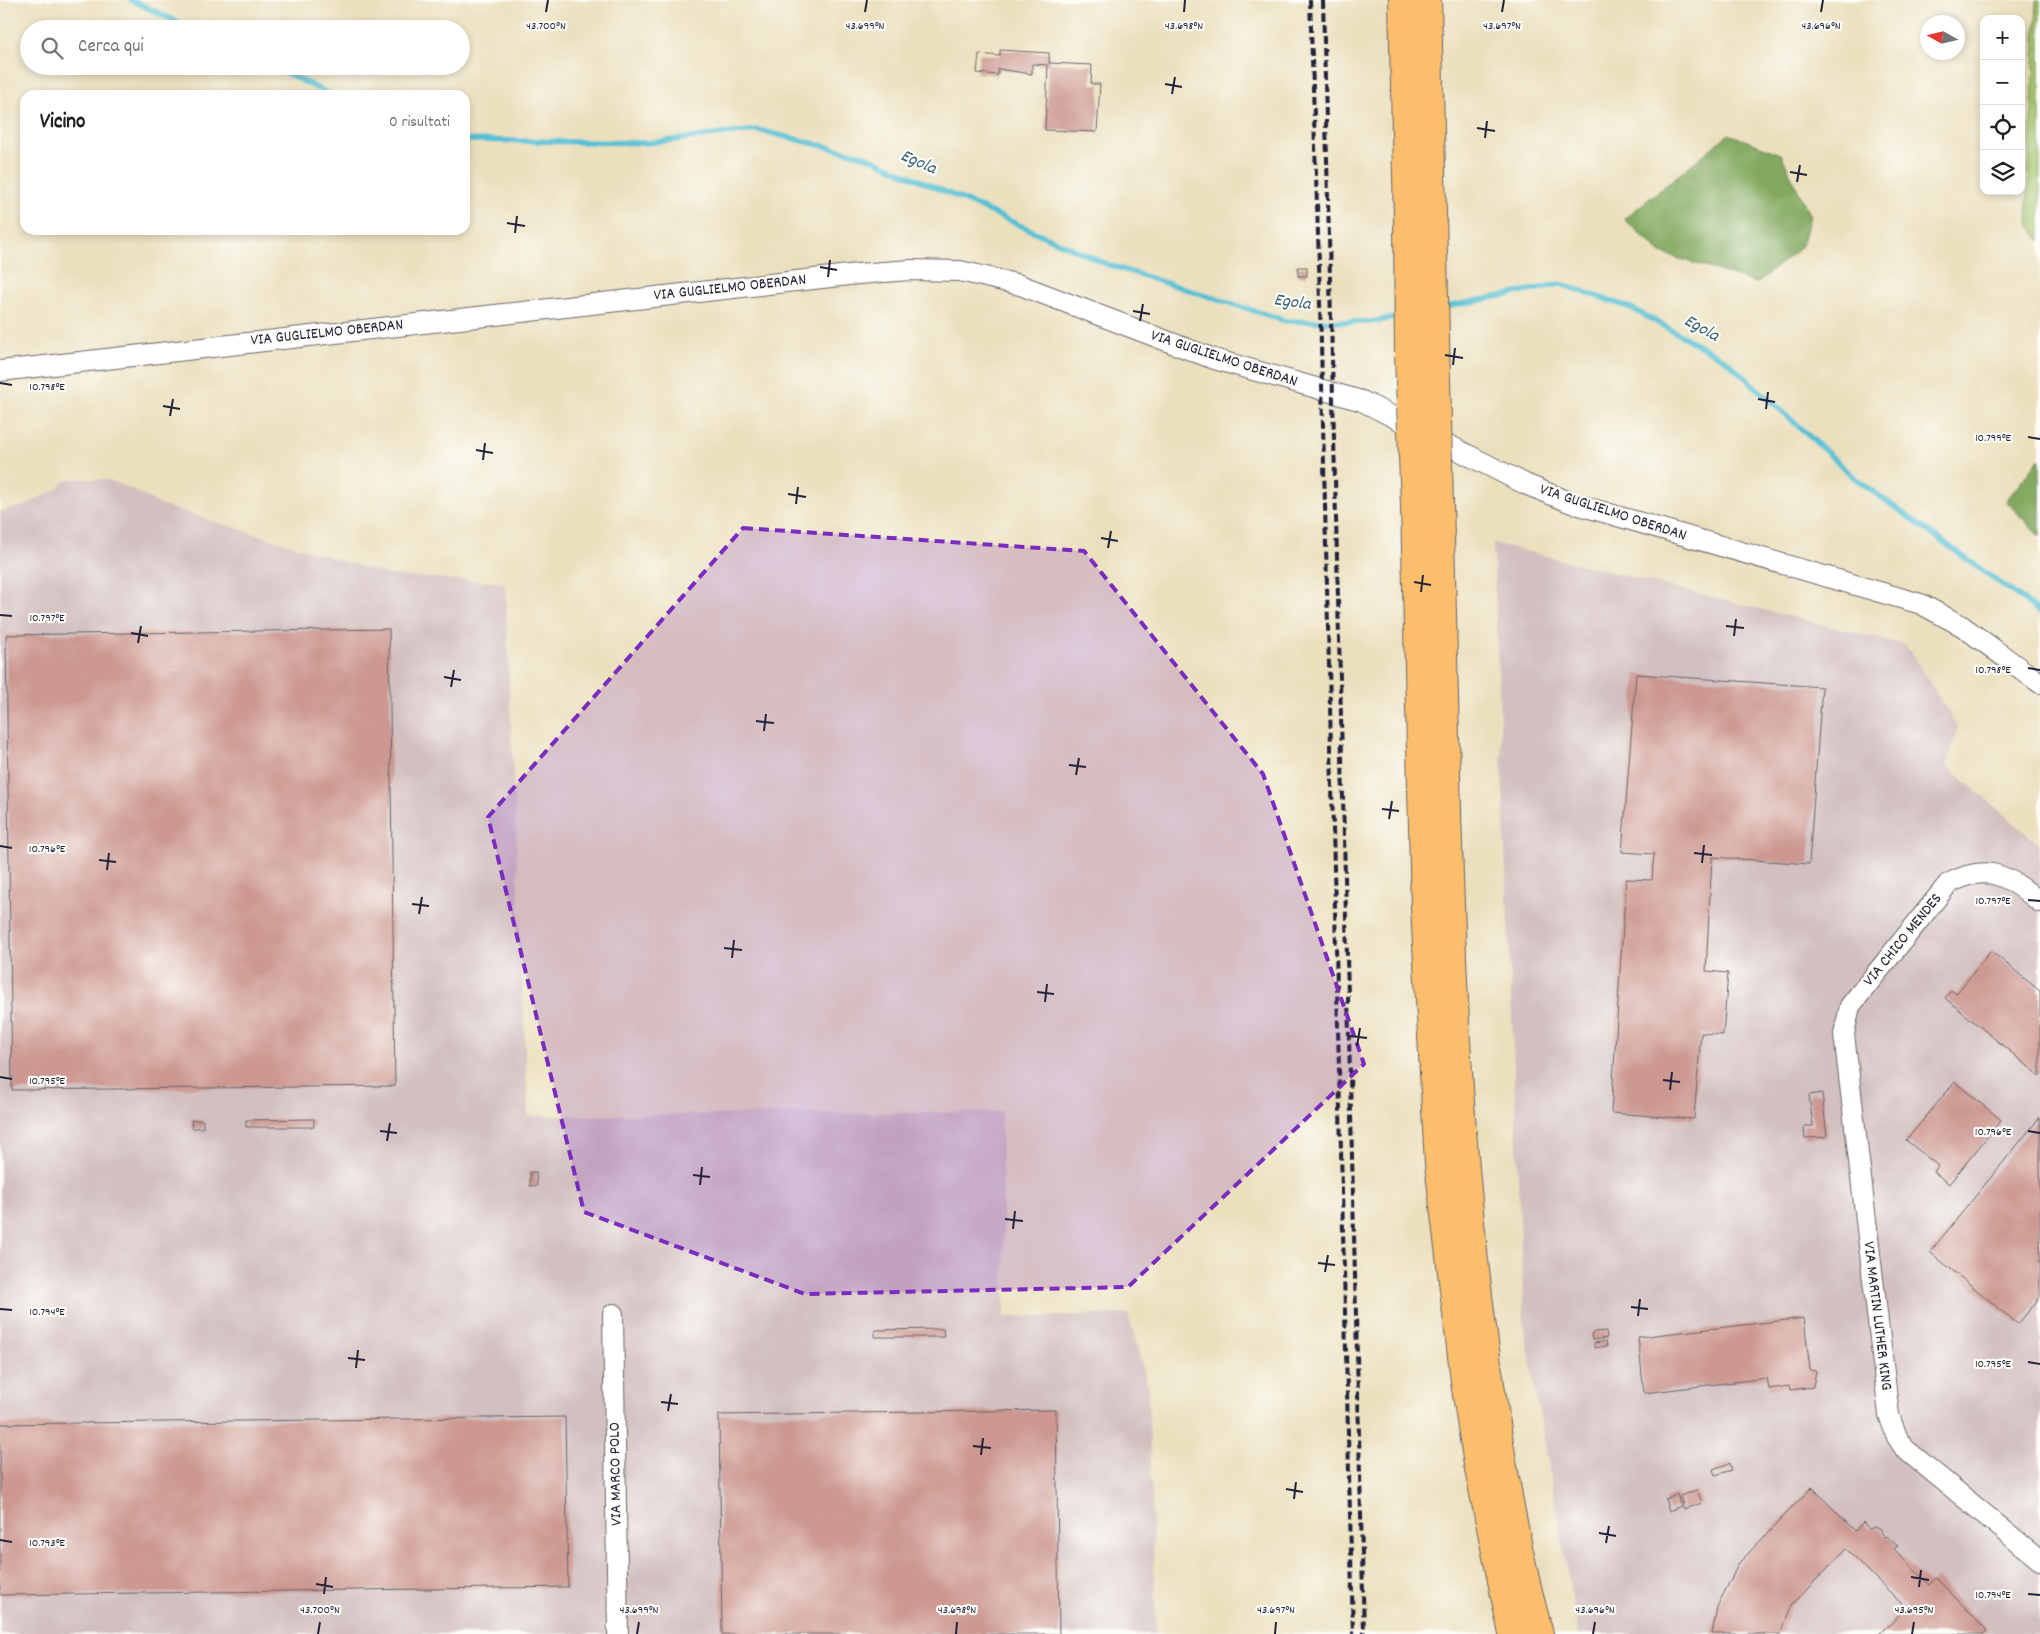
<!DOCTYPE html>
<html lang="it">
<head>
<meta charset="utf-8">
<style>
  :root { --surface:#fff; --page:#f2f2f2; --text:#202124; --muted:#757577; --line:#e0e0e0 }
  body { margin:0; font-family:Dekko,sans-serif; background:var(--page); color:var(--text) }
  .controls { position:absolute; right:15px; top:15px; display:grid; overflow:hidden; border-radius:10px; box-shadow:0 2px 8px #0003 }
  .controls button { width:45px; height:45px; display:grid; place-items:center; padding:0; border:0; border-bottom:1px solid var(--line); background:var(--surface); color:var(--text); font:25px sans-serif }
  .compass { position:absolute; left:1920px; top:15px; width:45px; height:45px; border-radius:50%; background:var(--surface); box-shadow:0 2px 8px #0003; rotate:278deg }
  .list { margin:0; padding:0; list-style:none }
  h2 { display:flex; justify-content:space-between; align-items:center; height:65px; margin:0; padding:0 20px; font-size:21px }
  h2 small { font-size:16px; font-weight:400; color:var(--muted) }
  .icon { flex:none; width:28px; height:28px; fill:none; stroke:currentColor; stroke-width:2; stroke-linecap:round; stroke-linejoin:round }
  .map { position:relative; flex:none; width:2040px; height:1634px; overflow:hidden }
  .search { position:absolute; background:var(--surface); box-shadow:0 2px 8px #0003; left:20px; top:20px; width:450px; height:55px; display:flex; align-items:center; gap:12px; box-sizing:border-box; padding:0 18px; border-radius:28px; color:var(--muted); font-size:19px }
  .panel { position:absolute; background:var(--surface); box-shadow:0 2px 8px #0003; left:20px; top:90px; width:450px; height:145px; border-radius:15px }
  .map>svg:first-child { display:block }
  .industrial { fill:#d2bfc0 }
  .green { fill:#a3c36b; stroke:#627253 }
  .forest { fill:#82a95f; stroke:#52664d }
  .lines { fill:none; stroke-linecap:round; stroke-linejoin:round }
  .stream { stroke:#57c0d4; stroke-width:5.5 }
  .building { fill:#cc9891 }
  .minor-casing { stroke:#686469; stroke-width:22 }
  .highway-casing { stroke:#686469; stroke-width:30 }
  .minor { stroke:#fff; stroke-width:20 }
  .highway { stroke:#fabe6d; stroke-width:28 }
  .rail { stroke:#22223b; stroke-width:4; stroke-dasharray:8 4; stroke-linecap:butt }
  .highway-bridge-casing { stroke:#686469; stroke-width:30; stroke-linecap:butt }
  .highway-bridge { stroke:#fabe6d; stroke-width:28 }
  .marked { fill:#7b2cbf; fill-opacity:0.2; stroke:#7b2cbf; stroke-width:4; stroke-dasharray:10 6; stroke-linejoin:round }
  .ticks { fill:none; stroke:#22223b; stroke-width:2 }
  .labels { text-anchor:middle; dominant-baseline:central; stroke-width:4.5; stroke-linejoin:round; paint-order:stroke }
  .street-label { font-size:16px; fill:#22223b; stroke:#fdfcf7 }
  .water-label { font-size:18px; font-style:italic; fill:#376178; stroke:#fdfcf7 }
  .ticks-label { font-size:12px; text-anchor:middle; fill:#22223b; stroke:#fdfcf7; stroke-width:4.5; stroke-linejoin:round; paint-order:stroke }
</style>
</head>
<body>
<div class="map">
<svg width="2040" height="1634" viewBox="0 0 2040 1634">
  <rect width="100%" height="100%" fill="#fdfcf7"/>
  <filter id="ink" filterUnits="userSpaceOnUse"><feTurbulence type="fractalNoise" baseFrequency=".02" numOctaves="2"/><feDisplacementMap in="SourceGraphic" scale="10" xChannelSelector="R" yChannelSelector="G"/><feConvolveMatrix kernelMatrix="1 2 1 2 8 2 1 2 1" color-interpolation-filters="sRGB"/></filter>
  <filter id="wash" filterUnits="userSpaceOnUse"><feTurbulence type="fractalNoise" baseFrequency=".0096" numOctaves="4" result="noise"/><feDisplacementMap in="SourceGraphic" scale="20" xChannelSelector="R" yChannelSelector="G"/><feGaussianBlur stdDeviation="1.12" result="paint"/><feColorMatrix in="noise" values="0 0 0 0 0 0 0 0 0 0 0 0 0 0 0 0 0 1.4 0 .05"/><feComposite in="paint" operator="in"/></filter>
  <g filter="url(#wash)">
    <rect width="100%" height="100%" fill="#ebe0be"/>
    <!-- industrial -->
    <g class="industrial">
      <polygon points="76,478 108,480 129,488 161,505 388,575 505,583 528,1116 1001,1112 1005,1317 1128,1314 1148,1385 1156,1634 0,1634 0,511 22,507 55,490 65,481"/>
      <polygon points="1493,543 1906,645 1958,727 1946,765 2040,845 2040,1634 1578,1634 1524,1324"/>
    </g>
    <!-- green -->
    <polygon class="green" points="2037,0 2040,0 2040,241 2029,224 2027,207"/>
    <!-- forest -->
    <g class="forest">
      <polygon points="1729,134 1781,154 1810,216 1802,246 1757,283 1661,253 1624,219"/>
      <polygon points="2038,460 2040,460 2040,537 2006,501"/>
    </g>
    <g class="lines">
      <!-- stream -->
      <g class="stream">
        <polyline points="131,0 192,29"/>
        <polyline points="272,66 331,95"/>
        <polyline points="465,140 647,143 758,130 865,156 1109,265 1286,321 1371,322 1402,316"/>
        <polyline points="1441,308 1561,284 1631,308 1726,360 1856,479 2040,612"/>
      </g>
    </g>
    <g id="blocks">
      <!-- building -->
      <g class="building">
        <polygon points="1000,50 1049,53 1049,63 1092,65 1091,84 1100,84 1097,132 1045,130 1048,65 1032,64 1032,74 998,69 998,75 977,73 979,54 1000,56"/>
        <rect x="1298" y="267" width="9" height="9"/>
        <polygon points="389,629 395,1086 12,1090 6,635"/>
        <polygon points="1636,674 1822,687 1809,864 1712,857 1706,971 1728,973 1723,1035 1701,1033 1694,1119 1611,1113 1626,879 1652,880 1654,854 1622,852"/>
        <polygon points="1991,951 2040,991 2040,1076 1945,998 1951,990 1956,994"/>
        <polygon points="1955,1082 2001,1120 1949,1184 1934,1172 1938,1166 1906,1140"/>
        <polygon points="1822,1093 1827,1137 1805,1138 1804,1126 1813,1126 1809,1095"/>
        <polygon points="2040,1117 2040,1297 2018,1324 1930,1252"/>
        <polygon points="314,1119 314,1127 246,1127 246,1120"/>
        <polygon points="191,1120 203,1120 203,1128 192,1128"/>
        <polygon points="530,1172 536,1172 537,1186 530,1186"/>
        <polygon points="1804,1318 1810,1370 1816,1371 1813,1387 1790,1390 1789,1386 1769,1389 1767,1378 1644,1393 1638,1337"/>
        <polygon points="943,1329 944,1337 875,1337 875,1330"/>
        <polygon points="1606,1331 1607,1338 1592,1340 1591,1335 1594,1332"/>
        <polygon points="1606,1341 1607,1346 1594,1348 1594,1343"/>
        <polygon points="1056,1410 1059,1634 722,1634 719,1415"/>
        <polygon points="565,1417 568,1587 0,1595 0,1424"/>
        <polygon points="1730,1463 1732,1470 1715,1475 1713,1469"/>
        <polygon points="1812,1487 1855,1531 1863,1522 1869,1529 1875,1527 1881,1530 1883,1536 1887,1537 1898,1546 1894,1549 1929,1585 1936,1578 1987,1630 1984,1634 1879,1634 1906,1608 1846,1549 1791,1606 1781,1634 1712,1634 1717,1607 1739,1563"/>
        <polygon points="1697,1490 1702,1503 1684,1509 1680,1496"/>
        <polygon points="1677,1494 1681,1506 1669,1511 1665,1499"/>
      </g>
    </g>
  </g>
  <g filter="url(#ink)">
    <use href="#blocks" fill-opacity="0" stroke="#686469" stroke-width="1"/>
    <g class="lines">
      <defs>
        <g id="minor">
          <polyline points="0,371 858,274 910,270 960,271 1020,285 1214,359 1362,401 1525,484 1572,503 1921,604 1962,626 2040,683"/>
          <path d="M2040 902C2009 876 1987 862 1948 884L1850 1006 1844 1034 1889 1415 1897 1437 1905 1449 2040 1560"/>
          <polyline points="613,1314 618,1634"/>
        </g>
        <g id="highway">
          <polyline points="1403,0 1408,219"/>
          <polyline points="1427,0 1432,214"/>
          <path d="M1439 504C1448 793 1446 1083 1488 1371 1501 1459 1515 1548 1539 1634"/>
          <polyline points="1415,506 1425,907 1439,1164 1466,1389 1478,1464 1513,1634"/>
        </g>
      </defs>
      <!-- minor casing -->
      <use href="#minor" class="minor-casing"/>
      <!-- highway casing -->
      <use href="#highway" class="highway-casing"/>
      <!-- minor -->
      <use href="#minor" class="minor"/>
      <!-- highway -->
      <use href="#highway" class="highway"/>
      <!-- rail -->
      <g class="rail">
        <polyline points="1310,0 1319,263 1353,1634"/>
        <polyline points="1323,0 1364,1634"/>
      </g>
      <defs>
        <g id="highway-bridge">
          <polyline points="1432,214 1439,504"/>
          <polyline points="1408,219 1409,356 1415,506"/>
        </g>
      </defs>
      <!-- highway-bridge casing -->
      <use href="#highway-bridge" class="highway-bridge-casing"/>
      <!-- highway-bridge -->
      <use href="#highway-bridge" class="highway-bridge"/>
    </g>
  </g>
  <!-- marked area -->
  <path class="marked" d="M743 528 1084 551 1263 774 1364 1064 1128 1287 805 1294 584 1212 488 817Z"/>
  <!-- ticks -->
  <path class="ticks" d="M546 12 548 0M865 12 867 0M1184 12 1185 0M1502 12 1504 0M1821 12 1823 0M1165 84 1182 87M1172 94 1175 77M1477 128 1495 131M1485 138 1487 121M1790 172 1807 175M1797 182 1800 165M507 223 525 226M515 233 517 216M820 267 837 270M828 277 830 260M1133 311 1150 314M1140 321 1143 304M1445 355 1463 358M1453 365 1455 348M0 383 12 385M1758 399 1775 402M163 406 180 409M1766 409 1768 392M170 416 173 399M2028 437 2040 439M476 450 493 453M483 460 485 443M788 494 806 497M796 504 798 487M1101 538 1118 541M1108 548 1111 531M1414 582 1431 585M1421 592 1423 575M0 615 12 616M1726 626 1744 628M131 633 148 636M1734 636 1736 619M138 643 141 626M2028 668 2040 670M444 677 461 680M451 687 454 670M756 721 774 723M764 731 766 714M1069 765 1086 767M1076 775 1079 758M1382 809 1399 811M1389 819 1392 801M0 846 12 848M1694 853 1712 855M99 860 116 862M1702 863 1704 845M107 870 109 853M2028 900 2040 901M412 904 429 906M419 914 422 897M724 948 742 950M732 958 734 940M1037 992 1054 994M1045 1002 1047 984M1350 1036 1367 1038M1357 1046 1360 1028M0 1077 12 1079M1663 1080 1680 1082M1670 1090 1672 1072M380 1131 397 1133M2028 1131 2040 1133M387 1141 390 1123M693 1175 710 1177M700 1185 702 1167M1005 1219 1023 1221M1013 1229 1015 1211M1318 1263 1335 1265M1325 1272 1328 1255M1631 1307 1648 1309M0 1309 12 1310M1638 1316 1640 1299M348 1358 365 1360M2028 1362 2040 1364M356 1368 358 1350M661 1402 678 1404M668 1411 671 1394M973 1446 991 1448M981 1455 983 1438M1286 1489 1303 1492M1294 1499 1296 1482M1599 1533 1616 1536M0 1540 12 1542M1606 1543 1609 1526M1911 1577 1929 1580M316 1584 333 1587M1919 1587 1921 1570M324 1594 326 1577M2028 1594 2040 1595M318 1634 320 1622M637 1634 639 1622M956 1634 957 1622M1275 1634 1276 1622M1593 1634 1595 1622M1912 1634 1914 1622"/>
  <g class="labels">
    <!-- street labels -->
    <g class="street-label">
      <text transform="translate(730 288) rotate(-6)">VIA GUGLIELMO OBERDAN</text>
      <text transform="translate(327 333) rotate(-6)">VIA GUGLIELMO OBERDAN</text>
      <text transform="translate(1224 359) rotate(18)">VIA GUGLIELMO OBERDAN</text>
      <text transform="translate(1613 513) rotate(18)">VIA GUGLIELMO OBERDAN</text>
      <text transform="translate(1903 940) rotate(-51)">VIA CHICO MENDES</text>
      <text transform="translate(1877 1316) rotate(83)">VIA MARTIN LUTHER KING</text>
      <text transform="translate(616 1474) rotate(-91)">VIA MARCO POLO</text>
    </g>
    <!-- water labels -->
    <g class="water-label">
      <text transform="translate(918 163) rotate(24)">Egola</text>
      <text transform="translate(1292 303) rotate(8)">Egola</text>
      <text transform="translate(1701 329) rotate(29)">Egola</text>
    </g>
  </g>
  <g class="ticks-label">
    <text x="546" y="29">43.700°N</text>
    <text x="865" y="29">43.699°N</text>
    <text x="1184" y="29">43.698°N</text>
    <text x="1502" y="29">43.697°N</text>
    <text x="1821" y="29">43.696°N</text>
    <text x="47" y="390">10.798°E</text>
    <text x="1993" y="441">10.799°E</text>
    <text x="47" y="621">10.797°E</text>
    <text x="1993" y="673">10.798°E</text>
    <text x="47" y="852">10.796°E</text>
    <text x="1993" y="904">10.797°E</text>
    <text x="47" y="1084">10.795°E</text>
    <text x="1993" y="1135">10.796°E</text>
    <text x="47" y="1315">10.794°E</text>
    <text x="1993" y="1367">10.795°E</text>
    <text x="47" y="1546">10.793°E</text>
    <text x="1993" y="1598">10.794°E</text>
    <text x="320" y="1613">43.700°N</text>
    <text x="639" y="1613">43.699°N</text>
    <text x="957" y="1613">43.698°N</text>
    <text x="1276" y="1613">43.697°N</text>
    <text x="1595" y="1613">43.696°N</text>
    <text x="1914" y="1613">43.695°N</text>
  </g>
</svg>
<div class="controls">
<button>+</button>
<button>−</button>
<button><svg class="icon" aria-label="locate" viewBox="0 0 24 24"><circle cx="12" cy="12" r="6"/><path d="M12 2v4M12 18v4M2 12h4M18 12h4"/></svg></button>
<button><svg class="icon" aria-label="layers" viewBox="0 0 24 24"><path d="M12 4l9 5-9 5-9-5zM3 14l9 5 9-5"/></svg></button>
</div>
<svg class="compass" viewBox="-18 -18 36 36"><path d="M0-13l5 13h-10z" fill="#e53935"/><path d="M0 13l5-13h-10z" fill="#757577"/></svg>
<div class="search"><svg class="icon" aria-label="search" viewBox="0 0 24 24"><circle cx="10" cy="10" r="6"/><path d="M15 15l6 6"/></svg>Cerca qui</div>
<section class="panel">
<h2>Vicino<small>0 risultati</small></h2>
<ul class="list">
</ul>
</section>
</div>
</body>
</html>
